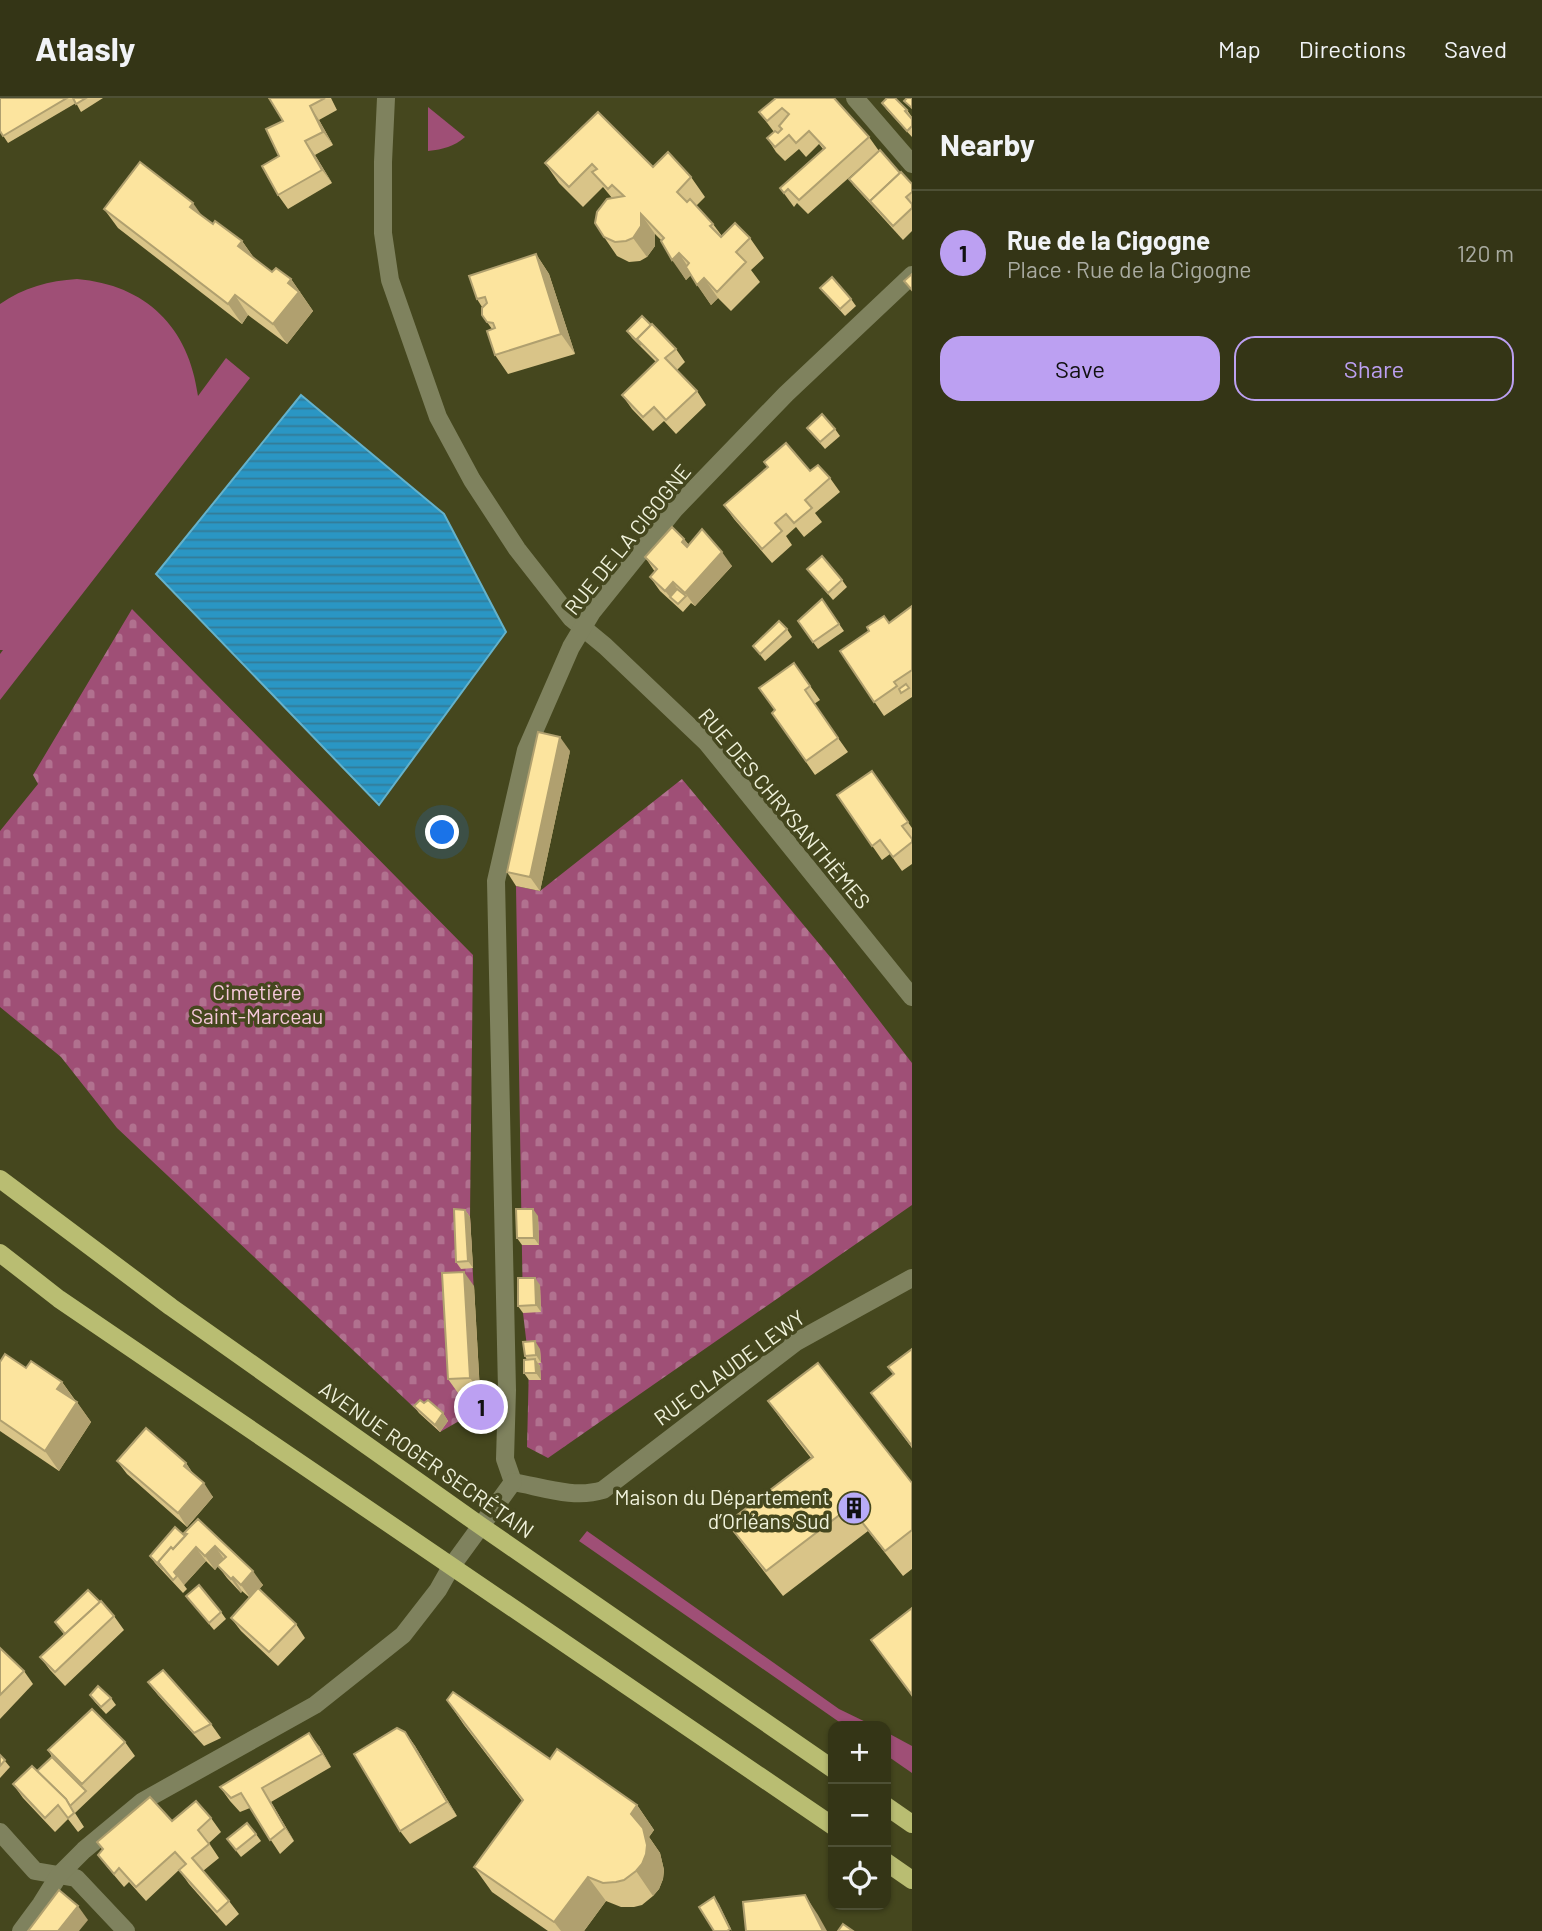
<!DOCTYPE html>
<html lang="en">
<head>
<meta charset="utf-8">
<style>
  :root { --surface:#343516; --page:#3c3d1f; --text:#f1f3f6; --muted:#a9aba1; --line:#4e5035; --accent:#bca0f2 }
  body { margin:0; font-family:Barlow,sans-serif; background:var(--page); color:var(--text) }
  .controls { position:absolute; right:21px; bottom:21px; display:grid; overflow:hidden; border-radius:14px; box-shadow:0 2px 5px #0004 }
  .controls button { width:63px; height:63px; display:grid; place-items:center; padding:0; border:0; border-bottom:2px solid var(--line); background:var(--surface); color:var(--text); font:35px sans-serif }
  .you { position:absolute; left:443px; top:735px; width:24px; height:24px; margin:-18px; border:5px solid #fff; border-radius:50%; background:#1a73e8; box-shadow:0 0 0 10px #1a73e833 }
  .badge { display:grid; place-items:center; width:46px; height:46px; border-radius:50%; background:var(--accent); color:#111; font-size:23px; font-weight:700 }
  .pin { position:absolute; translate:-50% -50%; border:4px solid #fff; box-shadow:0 2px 7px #0006 }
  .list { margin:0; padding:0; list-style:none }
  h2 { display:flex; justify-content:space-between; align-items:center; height:91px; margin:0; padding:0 28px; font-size:30px }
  h2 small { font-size:23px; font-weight:400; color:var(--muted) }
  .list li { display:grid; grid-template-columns:46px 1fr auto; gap:21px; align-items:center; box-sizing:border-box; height:126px; padding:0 28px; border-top:2px solid var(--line) }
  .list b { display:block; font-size:26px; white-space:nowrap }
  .list p { margin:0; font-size:23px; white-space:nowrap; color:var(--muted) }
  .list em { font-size:23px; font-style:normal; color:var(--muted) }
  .actions { display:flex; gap:14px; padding:21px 28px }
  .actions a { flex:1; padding:16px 0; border:2px solid var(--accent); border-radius:21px; text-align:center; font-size:24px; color:var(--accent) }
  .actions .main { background:var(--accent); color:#111 }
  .icon { flex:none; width:38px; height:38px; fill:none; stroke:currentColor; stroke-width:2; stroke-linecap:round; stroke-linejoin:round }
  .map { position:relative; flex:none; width:912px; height:1833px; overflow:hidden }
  header { display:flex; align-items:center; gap:42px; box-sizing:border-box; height:98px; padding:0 35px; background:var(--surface); border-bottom:2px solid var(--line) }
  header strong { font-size:33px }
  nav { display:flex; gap:38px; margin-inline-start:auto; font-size:24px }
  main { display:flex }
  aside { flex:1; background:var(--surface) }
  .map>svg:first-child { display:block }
  .green { fill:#9f4f76 }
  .cemetery { fill:url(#cemetery-stones) }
  .water { fill:url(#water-rules); stroke:#65b2cb; stroke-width:2 }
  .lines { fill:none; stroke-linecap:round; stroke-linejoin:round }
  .minor { stroke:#7f825e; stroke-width:18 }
  .major { stroke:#b9bd72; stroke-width:18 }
  .wall { fill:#d9c488 }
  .shaded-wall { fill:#b0a06f }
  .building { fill:#fce49e; stroke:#b0a06f; stroke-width:2 }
  .labels { text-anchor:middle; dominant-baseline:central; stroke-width:7; stroke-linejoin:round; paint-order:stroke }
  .street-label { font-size:21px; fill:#f0f2db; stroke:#45471e }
  .park-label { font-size:21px; fill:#f6c8db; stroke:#45471e }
  .poi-label { font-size:21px; fill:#f0f2db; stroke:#45471e; text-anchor:end }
</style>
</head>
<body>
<header>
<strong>Atlasly</strong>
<nav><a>Map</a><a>Directions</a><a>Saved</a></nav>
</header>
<main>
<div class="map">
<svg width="912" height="1833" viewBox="0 0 912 1833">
  <defs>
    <pattern id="cemetery-stones" width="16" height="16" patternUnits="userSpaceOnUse" patternTransform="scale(1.75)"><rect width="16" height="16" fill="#9f4f76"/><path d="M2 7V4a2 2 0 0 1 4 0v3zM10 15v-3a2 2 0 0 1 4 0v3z" fill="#b1718f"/></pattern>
    <pattern id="water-rules" width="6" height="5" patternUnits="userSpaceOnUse" patternTransform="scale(1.75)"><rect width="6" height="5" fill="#2a96c4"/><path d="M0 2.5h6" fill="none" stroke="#347b96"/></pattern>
  </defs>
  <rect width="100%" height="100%" fill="#45471e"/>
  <!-- green -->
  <g class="green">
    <path d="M428 9 465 39C453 49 444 51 428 53Z"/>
    <path d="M77 181C146 187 189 229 198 298L226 260 250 280 0 602V556L3 552H0V206C24 189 49 183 77 181Z"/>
    <polygon points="587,1433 839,1611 874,1628 845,1628 579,1443"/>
    <polygon points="886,1634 912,1648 912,1675 886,1657"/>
  </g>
  <!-- cemetery -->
  <g class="cemetery">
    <polygon points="132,511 473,857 470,1119 480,1311 440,1334 117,1030 61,959 0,909 0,733 38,686 33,677"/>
    <polygon points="682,681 831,860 912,965 912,1107 548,1360 527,1349 529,1266 523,1215 516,788 540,793"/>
  </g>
  <!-- water -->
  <polygon class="water" points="301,297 444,416 506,534 379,707 156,476"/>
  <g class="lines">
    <!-- minor -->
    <g class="minor">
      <polyline points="386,0 383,64 383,135 390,182 438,319 472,382 517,451 571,520 605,548 707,645 912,899"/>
      <polyline points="855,0 912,66"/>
      <polyline points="513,1384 505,1361 507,1292 496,783 526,652 571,549 592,514 674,412 786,296 912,177"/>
      <path d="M513 1384C542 1389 574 1401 603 1392L796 1244 912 1180"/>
      <polyline points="0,1734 35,1773 76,1780 126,1833"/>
      <polyline points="21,1833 41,1806 59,1777 84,1752 143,1703 315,1607 403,1537 438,1492 451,1469 513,1384"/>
    </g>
    <!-- major -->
    <g class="major">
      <polyline points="0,1081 171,1209 481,1428 833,1671"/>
      <polyline points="0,1155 59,1201 833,1728"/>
      <polyline points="886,1708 912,1726"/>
      <polyline points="886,1764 912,1782"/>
    </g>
  </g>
  <!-- wall -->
  <g class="wall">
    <polygon points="0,0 103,0 81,14 76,5 8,45 0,33"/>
    <polygon points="269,0 331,0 337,12 319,22 333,47 315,57 332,85 288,111 278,97 279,58 283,23"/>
    <polygon points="776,0 869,39 879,53 808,116 797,105 794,109 780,90 823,51 819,46 806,59 799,51 785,63 776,54 767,40 774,34 759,14"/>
    <polygon points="882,5 907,12 912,19 911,20 912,21 912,39 887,12"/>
    <polygon points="598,14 653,69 691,79 705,99 696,108 713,126 722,138 750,140 764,160 751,172 760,184 731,213 718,200 711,207 691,177 686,182 662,143 655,136 655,148 647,159 640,163 629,164 617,158 604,139 612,100 603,89 583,109 559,85 545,65"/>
    <polygon points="900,75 912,86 912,133 903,142 854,88 849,81"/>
    <polygon points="104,111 204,119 213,126 242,143 254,160 272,174 291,181 313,213 287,246 248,217 242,226 118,130"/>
    <polygon points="536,156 549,176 575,256 508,276 495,257 492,231 482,217 482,209 477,201"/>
    <polygon points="820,190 851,201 856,208 845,218"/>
    <polygon points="627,233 676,251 685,264 677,272 697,293 706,307 676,336 664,323 653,333 632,311 622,297 656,264 632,240"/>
    <polygon points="807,330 835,331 840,338 825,351"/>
    <polygon points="768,369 810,373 830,380 840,394 815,415 822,424 804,439 796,429 786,438 792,447 772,465 734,421 724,407"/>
    <polygon points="684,441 689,447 732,468 695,508 691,505 683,514 660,493 650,479 655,474 645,459"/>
    <polygon points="807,471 842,482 847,489 833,502"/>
    <polygon points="822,501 844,533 818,551 798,523"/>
    <polygon points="912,508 912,599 884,618 840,553 889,525"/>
    <polygon points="787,531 792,539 765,563 753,548"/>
    <polygon points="794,565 820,602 814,606 848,654 815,677 772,615 775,613"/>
    <polygon points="570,653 540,793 516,788 507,774"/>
    <polygon points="872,673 912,730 912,766 902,773 890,756 882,762 837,697"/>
    <polygon points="465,1112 470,1119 473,1170 461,1171 456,1164"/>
    <polygon points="538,1118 539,1147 522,1147 517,1140"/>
    <polygon points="540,1187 541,1214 523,1215 518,1208"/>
    <polygon points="474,1188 480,1294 458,1295 448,1281"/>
    <polygon points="540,1251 541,1265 538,1265 540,1268 541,1282 529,1282 524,1275 527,1262 525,1258"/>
    <polygon points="912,1251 912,1350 871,1295 894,1277"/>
    <polygon points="0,1264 26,1270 62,1284 91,1324 59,1373 0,1333"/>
    <polygon points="768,1303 912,1385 912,1471 903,1478 868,1433 783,1498 745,1449 727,1425 811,1360 786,1328"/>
    <polygon points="424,1305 443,1315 448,1323 440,1334 419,1315 414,1308"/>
    <polygon points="117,1363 186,1365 194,1377 213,1399 187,1429 127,1376"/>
    <polygon points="198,1421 263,1487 259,1491 296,1526 305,1540 278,1568 241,1533 231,1520 250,1500 242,1493 241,1495 227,1480 218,1468 215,1472 206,1463 184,1487 187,1491 183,1495 155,1465 150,1458 185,1438 184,1435"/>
    <polygon points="186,1498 221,1514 226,1521 214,1532"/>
    <polygon points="114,1518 124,1532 65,1588 50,1572 40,1559 64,1536 55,1524"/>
    <polygon points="0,1550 24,1573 33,1586 0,1621"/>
    <polygon points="148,1584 211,1626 221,1640 204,1648 158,1597"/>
    <polygon points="90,1597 111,1600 116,1607 106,1616 95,1604"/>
    <polygon points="447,1602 550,1661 637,1707 654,1732 649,1739 660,1755 664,1772 663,1781 659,1791 653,1798 642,1807 634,1809 621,1809 606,1803 584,1833 548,1833 492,1794 474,1769 522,1703 464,1627"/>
    <polygon points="405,1634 415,1648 457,1718 410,1746 400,1733"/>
    <polygon points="125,1644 135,1658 75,1715 84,1729 78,1734 68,1721 55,1734 23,1700 13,1686 37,1673 52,1659 48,1652"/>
    <polygon points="319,1648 331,1669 271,1704 294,1743 280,1756 250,1710 240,1714 230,1703 220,1689"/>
    <polygon points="0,1657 10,1669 0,1680"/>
    <polygon points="211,1720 221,1734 209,1745 219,1760 203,1773 229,1803 239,1816 226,1828 189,1786 179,1772 146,1803 129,1784 124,1789 108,1770 98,1757 103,1752 97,1744 172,1723"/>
    <polygon points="256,1736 261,1743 241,1759 227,1741"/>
  </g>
  <!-- shaded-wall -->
  <g class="shaded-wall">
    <polygon points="310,8 319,22 333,47 323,34"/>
    <polygon points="305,43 315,57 332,85 322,72"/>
    <polygon points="193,105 207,125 190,109"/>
    <polygon points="641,116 655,136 655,148 647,159 633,140"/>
    <polygon points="242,143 256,163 238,148"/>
    <polygon points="679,155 692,175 686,182 672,162"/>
    <polygon points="536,156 549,176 575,256 561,236"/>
    <polygon points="704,180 718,200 711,207 697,187"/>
    <polygon points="291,181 313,213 287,246 273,226 288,185"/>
    <polygon points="235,197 248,217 242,226 228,206"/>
    <polygon points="684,441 694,454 682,444"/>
    <polygon points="722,454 732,468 695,508 685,495"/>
    <polygon points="673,484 682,498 670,499 665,493"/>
    <polygon points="560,639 570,653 540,793 530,779"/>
    <polygon points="533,1111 538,1118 539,1147 534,1140"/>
    <polygon points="465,1112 470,1119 473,1170 468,1163"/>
    <polygon points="464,1174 474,1188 480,1294 470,1280"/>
    <polygon points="535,1180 540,1187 541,1214 536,1207"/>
    <polygon points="535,1243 540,1251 541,1265 536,1257"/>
    <polygon points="535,1261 540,1268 541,1282 536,1275"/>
    <polygon points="62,1284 76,1304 57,1291"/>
    <polygon points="77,1304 91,1324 59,1373 45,1353"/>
    <polygon points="443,1315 448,1323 440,1334 435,1327"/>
    <polygon points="186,1365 195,1379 184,1368"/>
    <polygon points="204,1385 213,1399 187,1429 178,1415"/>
    <polygon points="191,1443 206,1463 184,1487 174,1474"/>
    <polygon points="215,1448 224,1461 215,1472 205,1458"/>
    <polygon points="253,1473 263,1487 251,1501 241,1487"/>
    <polygon points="233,1479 242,1493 241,1495 231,1481"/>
    <polygon points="405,1634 415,1648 457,1718 447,1704"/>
    <polygon points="309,1635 319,1648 331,1669 322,1656"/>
    <polygon points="262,1690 271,1704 294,1743 285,1730"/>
    <polygon points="637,1707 654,1732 649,1739 660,1755 664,1772 663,1781 659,1791 653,1798 636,1773 631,1716"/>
    <polygon points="588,1779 606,1803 584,1833 561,1833 554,1824"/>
    <polygon points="805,1797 818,1817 827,1833 823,1833"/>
    <polygon points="714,1799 719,1806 732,1833 730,1831"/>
    <polygon points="78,1808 88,1822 79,1833 58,1833"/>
  </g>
  <!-- building -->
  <g class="building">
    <polygon points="0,0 67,0 3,38 0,33"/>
    <polygon points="73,0 86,0 76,6"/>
    <polygon points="269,0 325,0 310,8 323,34 305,43 322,72 278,97 262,68 279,58 266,31 283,23"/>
    <polygon points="776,0 834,0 869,39 799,102 788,91 784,95 780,90 825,50 809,33 796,45 789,37 775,49 767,40 775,33 778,35 782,31 779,28 789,16 782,10 767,23 759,14"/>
    <polygon points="887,0 895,0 907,12 905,13 912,21 912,28 907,33 882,5"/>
    <polygon points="907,0 912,0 912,10 904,3"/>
    <polygon points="598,14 653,69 668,54 691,79 677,94 687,104 690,101 713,126 710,128 721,139 735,125 750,140 736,154 746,164 717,194 704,180 697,187 686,169 689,165 679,155 672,162 661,143 664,140 641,116 641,128 633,140 626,143 615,144 604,139 595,125 597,114 607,101 624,98 612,87 608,91 592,74 597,71 592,66 569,89 545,65"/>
    <polygon points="880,52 900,75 870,103 875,109 849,81"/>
    <polygon points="140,64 193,105 190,109 213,126 215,123 242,143 238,148 272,174 276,170 291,181 288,185 299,194 273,226 235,197 228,206 104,111"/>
    <polygon points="901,74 912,86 912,94 906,99 912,106 912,110 893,128 870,103"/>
    <polygon points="536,156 561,236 495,257 487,233 495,230 493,225 487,224 482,217 482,210 487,205 485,199 477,201 469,178"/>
    <polygon points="912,176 912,192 904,183"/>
    <polygon points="832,179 851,201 840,211 820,190"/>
    <polygon points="642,218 651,227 637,241 641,247 627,233"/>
    <polygon points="652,226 676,251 665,260 697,293 666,322 654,309 643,319 622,297 658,262 637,241"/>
    <polygon points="822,316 835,331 820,344 807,330"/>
    <polygon points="786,345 810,373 818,367 830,380 805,402 812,410 794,425 786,416 775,425 782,433 762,451 724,407 768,369 764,364"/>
    <polygon points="672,429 684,441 682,444 687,449 702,431 722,454 685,495 673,484 665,493 650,479 657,471 645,459"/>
    <polygon points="822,458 842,482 828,495 807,471"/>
    <polygon points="677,491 686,498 678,506 670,499"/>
    <polygon points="822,501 839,526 813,544 798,523"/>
    <polygon points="912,508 912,572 894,584 897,588 874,604 840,553 869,533 867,529 884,518 889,525"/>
    <polygon points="779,523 787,531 760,556 753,548"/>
    <polygon points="794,565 810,588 805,592 838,640 806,663 772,615 775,612 759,590"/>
    <polygon points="906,586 909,590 901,595 899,591"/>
    <polygon points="538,634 560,639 530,779 507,774"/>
    <polygon points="872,673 908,724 902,728 912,741 912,744 893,759 880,742 872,748 837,697"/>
    <polygon points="454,1111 465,1112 468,1163 456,1164"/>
    <polygon points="516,1111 533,1111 534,1140 517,1140"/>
    <polygon points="464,1174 470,1280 448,1281 442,1175"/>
    <polygon points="518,1180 535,1180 536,1207 518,1208"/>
    <polygon points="535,1243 536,1257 525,1258 523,1244"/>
    <polygon points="912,1251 912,1348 871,1295 894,1276 888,1269"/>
    <polygon points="5,1256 26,1270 31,1263 62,1284 57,1291 77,1304 45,1353 0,1322 0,1264"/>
    <polygon points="535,1261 536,1275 524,1275 524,1262"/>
    <polygon points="818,1265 912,1385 912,1432 885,1453 850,1409 766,1473 727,1425 813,1359 768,1303"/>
    <polygon points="420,1302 424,1305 428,1302 443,1315 435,1327 414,1308"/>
    <polygon points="146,1330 186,1365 184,1368 204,1385 178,1415 117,1363"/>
    <polygon points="198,1421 253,1473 241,1487 233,1479 231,1481 217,1467 226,1459 215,1448 205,1458 196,1449 174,1474 177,1478 173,1482 158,1464 171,1449 173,1451 187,1436 184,1435"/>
    <polygon points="175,1429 185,1438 173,1451 171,1449 158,1464 163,1471 150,1458"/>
    <polygon points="199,1487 221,1514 209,1525 186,1498"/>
    <polygon points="258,1490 296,1526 269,1554 231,1520"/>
    <polygon points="88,1492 100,1504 65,1536 55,1524"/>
    <polygon points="101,1503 114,1518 55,1574 40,1559"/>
    <polygon points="912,1510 912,1597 871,1542"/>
    <polygon points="0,1550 24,1573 0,1597"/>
    <polygon points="163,1572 211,1626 194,1635 148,1584"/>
    <polygon points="98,1588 111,1600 101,1609 90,1597"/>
    <polygon points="453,1594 550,1661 557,1651 637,1707 631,1716 643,1730 647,1747 646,1756 642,1766 636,1773 624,1782 616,1784 603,1785 588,1779 554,1824 474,1769 523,1702 447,1602"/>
    <polygon points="92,1611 125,1644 82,1686 48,1652"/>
    <polygon points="397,1630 405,1634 447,1704 400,1733 354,1656"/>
    <polygon points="309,1635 322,1656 262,1690 285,1730 270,1742 241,1695 231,1700 220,1689"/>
    <polygon points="0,1657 5,1662 0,1668"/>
    <polygon points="52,1659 86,1693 70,1708 66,1701 37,1673"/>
    <polygon points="32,1668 66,1701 74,1715 68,1720 58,1707 45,1720 13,1686"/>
    <polygon points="150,1699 172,1723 196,1703 211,1720 198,1732 209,1746 192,1760 229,1803 217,1814 179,1772 186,1766 175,1754 136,1789 119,1770 114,1776 98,1757 103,1751 97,1744"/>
    <polygon points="247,1725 256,1736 236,1752 227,1741"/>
    <polygon points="59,1792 78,1808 58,1833 28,1833"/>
    <polygon points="805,1797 823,1833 746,1833 743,1804"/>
    <polygon points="714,1799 730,1831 727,1833 714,1833 699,1809"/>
    <polygon points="843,1826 853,1833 838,1833"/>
  </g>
  <!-- icons -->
  <defs>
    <symbol id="building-disc" viewBox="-11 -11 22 22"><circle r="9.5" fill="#b8abf7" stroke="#45471e"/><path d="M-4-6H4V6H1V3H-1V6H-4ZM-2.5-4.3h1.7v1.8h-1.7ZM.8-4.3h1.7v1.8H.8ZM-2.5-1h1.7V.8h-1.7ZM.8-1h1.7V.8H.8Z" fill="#111"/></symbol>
  </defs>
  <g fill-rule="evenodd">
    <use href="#building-disc" x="835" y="1391" width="38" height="38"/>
  </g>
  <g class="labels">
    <!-- street labels -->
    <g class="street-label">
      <text transform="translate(627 441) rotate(-51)">RUE DE LA CIGOGNE</text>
      <text transform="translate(785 710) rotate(50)">RUE DES CHRYSANTHÈMES</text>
      <text transform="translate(729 1269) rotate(-36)">RUE CLAUDE LEWY</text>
      <text transform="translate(427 1361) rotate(35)">AVENUE ROGER SECRÉTAIN</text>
    </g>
    <!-- park labels -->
    <g class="park-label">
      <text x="257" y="893">Cimetière<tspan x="257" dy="24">Saint-Marceau</tspan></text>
    </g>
    <!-- poi labels -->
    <g class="poi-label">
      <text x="830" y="1398">Maison du Département<tspan x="830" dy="24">d’Orléans Sud</tspan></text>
    </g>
  </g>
</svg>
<div class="controls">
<button>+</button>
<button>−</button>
<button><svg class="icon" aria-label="locate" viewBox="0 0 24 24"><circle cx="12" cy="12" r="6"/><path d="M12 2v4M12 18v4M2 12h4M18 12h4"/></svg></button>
</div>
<div class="you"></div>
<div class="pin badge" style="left:481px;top:1309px">1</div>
</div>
<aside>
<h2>Nearby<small></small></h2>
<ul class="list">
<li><span class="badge">1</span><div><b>Rue de la Cigogne</b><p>Place · Rue de la Cigogne</p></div><em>120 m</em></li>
</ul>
<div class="actions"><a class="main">Save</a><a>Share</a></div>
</aside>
</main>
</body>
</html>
